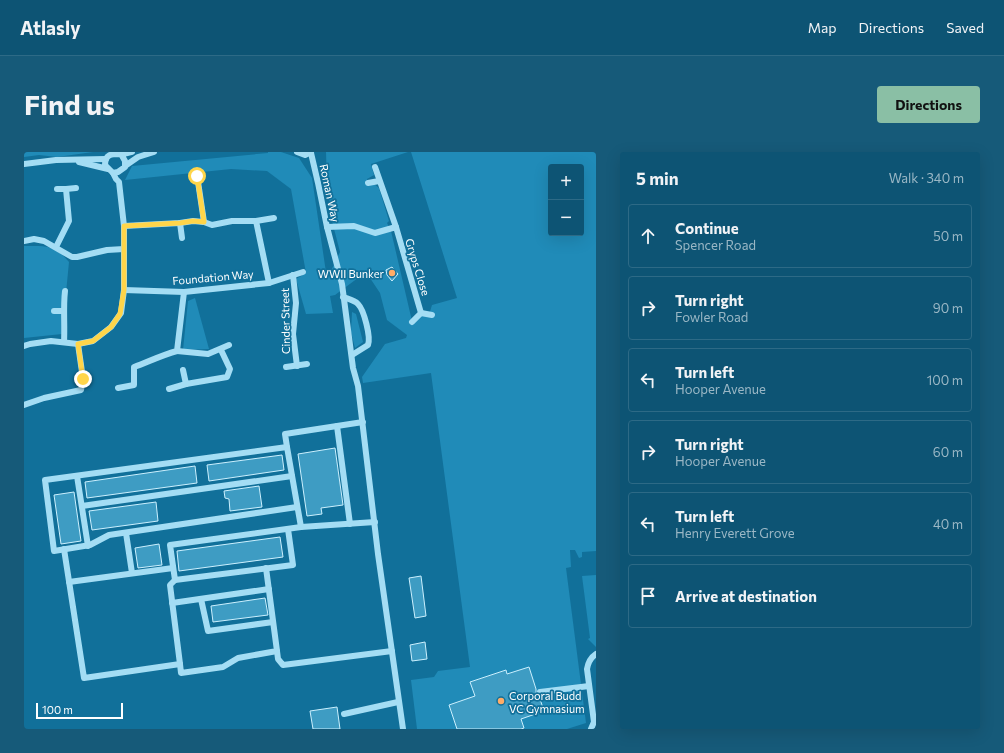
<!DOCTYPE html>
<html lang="en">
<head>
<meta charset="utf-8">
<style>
  :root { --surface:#0d5474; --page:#165a79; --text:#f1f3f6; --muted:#9ab7c5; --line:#2d6a86; --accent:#8abfa5 }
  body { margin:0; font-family:Commissioner,sans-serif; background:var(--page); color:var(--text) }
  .controls { position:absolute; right:12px; top:12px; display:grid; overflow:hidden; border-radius:4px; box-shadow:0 4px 16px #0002 }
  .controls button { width:36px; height:36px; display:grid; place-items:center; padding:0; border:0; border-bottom:1px solid var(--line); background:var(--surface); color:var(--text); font:20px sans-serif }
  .scale { position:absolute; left:12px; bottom:10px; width:87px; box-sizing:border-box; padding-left:4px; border:2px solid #fff; border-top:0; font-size:11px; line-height:14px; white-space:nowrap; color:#fff; -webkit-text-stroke:3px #11709a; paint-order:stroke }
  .stop { position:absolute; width:12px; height:12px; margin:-9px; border:3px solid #ffd54a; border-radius:50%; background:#fff }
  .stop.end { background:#ffd54a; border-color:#fff; box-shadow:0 1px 4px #0008 }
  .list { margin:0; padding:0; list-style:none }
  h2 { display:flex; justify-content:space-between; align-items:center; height:52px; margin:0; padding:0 16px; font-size:17px }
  h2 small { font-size:13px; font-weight:400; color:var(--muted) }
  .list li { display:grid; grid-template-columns:26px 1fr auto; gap:12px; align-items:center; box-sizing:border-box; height:64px; margin:0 8px 8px; padding:0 8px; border:1px solid var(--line); border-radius:4px }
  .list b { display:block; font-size:15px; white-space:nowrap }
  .list p { margin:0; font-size:13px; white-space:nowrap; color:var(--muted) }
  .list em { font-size:13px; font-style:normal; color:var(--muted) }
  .icon { flex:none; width:22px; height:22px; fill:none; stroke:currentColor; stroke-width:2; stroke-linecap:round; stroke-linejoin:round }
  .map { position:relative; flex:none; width:572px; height:577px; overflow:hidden; border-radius:4px }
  header { display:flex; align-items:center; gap:24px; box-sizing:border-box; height:56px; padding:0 20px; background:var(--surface); border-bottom:1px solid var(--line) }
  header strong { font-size:19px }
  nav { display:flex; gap:22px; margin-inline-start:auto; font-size:14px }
  .intro { display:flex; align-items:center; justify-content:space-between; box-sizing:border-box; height:96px; padding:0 24px }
  h1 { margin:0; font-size:28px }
  .button { padding:10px 18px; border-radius:4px; background:var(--accent); color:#111; font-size:14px; font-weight:700 }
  main { display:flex; gap:24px; padding:0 24px }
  aside { flex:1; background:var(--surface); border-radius:4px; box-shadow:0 4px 16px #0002 }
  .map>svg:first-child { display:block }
  .green { fill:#208bb8; fill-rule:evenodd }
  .building { fill:#3e9cc3; stroke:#ccf0fe }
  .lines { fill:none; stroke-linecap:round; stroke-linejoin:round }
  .minor { stroke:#a4ddf4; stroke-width:6 }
  .route { stroke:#ffd54a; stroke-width:5 }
  .poi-dot { fill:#ffac67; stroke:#11709a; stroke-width:1.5 }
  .labels { text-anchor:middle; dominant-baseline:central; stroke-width:3.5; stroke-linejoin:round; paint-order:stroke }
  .street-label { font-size:11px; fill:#fff; stroke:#11709a }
  .poi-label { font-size:11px; fill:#fff; stroke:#11709a; text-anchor:end }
</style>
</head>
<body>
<header>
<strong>Atlasly</strong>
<nav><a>Map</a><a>Directions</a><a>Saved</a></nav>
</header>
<div class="intro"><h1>Find us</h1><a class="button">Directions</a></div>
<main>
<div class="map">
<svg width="572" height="577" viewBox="0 0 572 577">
  <rect width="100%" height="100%" fill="#11709a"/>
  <!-- green -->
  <g class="green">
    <polygon points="0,0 69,0 33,5 15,3 0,5"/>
    <path d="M244 0H257L275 6 288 26 303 127 316 100 308 69 303 31 302 0H384L347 12 350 23 343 27 345 32H350L355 36 365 69 363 71 367 79 388 169 393 164 405 163 408 153 433 146 387 0H572V399L558 400V405L555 406 551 398H546L547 415 542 416 562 571 543 577H393L387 528 410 525 414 519 446 515 407 221 339 231 338 225 361 192 382 186 383 183 363 168 356 141 342 120 311 143 306 144 309 161 282 162 272 127 282 121 267 37 243 19 207 17 101 28 108 14 244 1ZM527 15H557V81H527Z"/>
    <path d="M0 94C21 94 30 92 45 110L38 182 0 186Z"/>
    <polygon points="171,146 185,197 159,198 164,149"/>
    <polygon points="328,160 332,162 339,190 331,196 327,180"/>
    <polygon points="572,423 572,495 564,487 566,486 558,424"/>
  </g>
  <!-- building -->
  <g class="building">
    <polygon points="368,115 374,122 368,129 363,123 362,118"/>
    <polygon points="311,296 319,353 297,356 298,362 283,364 274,302"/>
    <polygon points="258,303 260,318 185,329 183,313"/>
    <polygon points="171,314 173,331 63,346 61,330"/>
    <polygon points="235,334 238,355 206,359 205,347 201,346 200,339"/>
    <polygon points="50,340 57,389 37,392 30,343"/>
    <polygon points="132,350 134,369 68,378 65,359"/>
    <polygon points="256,385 259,405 155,419 153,399"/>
    <polygon points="135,392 138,413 114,416 111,396"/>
    <polygon points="397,424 402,464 391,466 385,426"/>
    <polygon points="241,446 244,463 189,470 187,454"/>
    <polygon points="401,490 403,507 388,509 386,493"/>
    <polygon points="505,515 512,537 512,541 515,544 520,559 497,567 500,576 497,577 433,577 425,553 451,544 446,530 482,518 483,522"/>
    <polygon points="313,555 316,577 289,577 286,559"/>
  </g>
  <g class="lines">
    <!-- minor -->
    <g class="minor">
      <polyline points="273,0 281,3 287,0"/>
      <polyline points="287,1 294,31 303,75 318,132 329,216 334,234 354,402 379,577"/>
      <path d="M97 2 101 9V15L94 20 89 21 81 13C81 1 89 2 98 2 101 2 105 1 108 0"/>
      <polyline points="55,10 84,17"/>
      <polyline points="0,12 32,8 82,7"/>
      <polyline points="101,14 114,5 130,0"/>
      <polyline points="351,15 372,75"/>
      <polyline points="173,23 180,70"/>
      <polyline points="344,31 355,29"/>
      <polyline points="33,37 42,37"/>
      <polyline points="232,69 245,131"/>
      <polyline points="156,71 158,86"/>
      <polyline points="100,74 156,71 169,69 180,70 188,73 208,69 232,69 250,66"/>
      <polyline points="303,75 330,74 351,81 372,75 397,161 388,170"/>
      <polyline points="0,89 10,87 20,89 48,105 53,105 83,98 100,97"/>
      <polyline points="32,95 45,69 42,37 52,36"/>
      <polyline points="269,123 272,151 269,182 273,214"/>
      <polyline points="100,138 160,140 245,131 279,120"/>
      <path d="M319 145C324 147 330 148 334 152 340 158 347 185 344 193L328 203"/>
      <polyline points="30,159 40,159"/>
      <polyline points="397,161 408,163"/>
      <path d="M40 190C41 173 39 156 41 139"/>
      <polyline points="0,194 6,192 27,189 54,192 69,189 87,175 97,161 100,138 100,74 95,30 92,27 89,21"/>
      <polyline points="153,199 184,202 205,193"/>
      <polyline points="262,215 283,212"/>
      <polyline points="159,218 162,232 203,225 206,217 197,198"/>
      <path d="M94 236 110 233V215C124 210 138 203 153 199L160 140"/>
      <polyline points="145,237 162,232"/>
      <polyline points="0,253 20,246 57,238 59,227 54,192"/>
      <polyline points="313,274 326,372"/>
      <polyline points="263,295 277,375"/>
      <polyline points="53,324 64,394"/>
      <polyline points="58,354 268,324"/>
      <polyline points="273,355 85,383 66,393 30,399 21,328 263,295 261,282 339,270"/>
      <polyline points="264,377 269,413 151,428 146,393 277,375 351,370"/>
      <polyline points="102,381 108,421"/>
      <polyline points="40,397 60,526 156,512 146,433 151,428"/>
      <polyline points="45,430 149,416"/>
      <polyline points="177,447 184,479 249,470"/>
      <polyline points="148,451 245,437"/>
      <polyline points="253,499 254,507 259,513 368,499"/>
      <polyline points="156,512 157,521 199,515 214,506 253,499 242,416"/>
      <polyline points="516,540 565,534"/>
      <polyline points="320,562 374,550"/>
      <path d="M567 577 570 570 563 517C564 511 566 506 572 502"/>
    </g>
  </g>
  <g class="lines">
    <!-- route -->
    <polyline class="route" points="59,227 54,192 69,189 87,175 96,162 100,138 100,74 156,71 169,69 180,70 173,24"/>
  </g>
  <!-- markers -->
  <g class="poi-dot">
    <circle cx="368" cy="121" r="4"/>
    <circle cx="477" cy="549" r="4"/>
  </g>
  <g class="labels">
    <!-- street labels -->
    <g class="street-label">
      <text transform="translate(306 41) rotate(78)">Roman Way</text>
      <text transform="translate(394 115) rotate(73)">Gryps Close</text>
      <text transform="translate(189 125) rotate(-5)">Foundation Way</text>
      <text transform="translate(261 169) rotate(-91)">Cinder Street</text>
    </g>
    <!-- poi labels -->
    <g class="poi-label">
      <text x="360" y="121">WWII Bunker</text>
      <text x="485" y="543" text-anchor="start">Corporal Budd<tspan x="485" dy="13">VC Gymnasium</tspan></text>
    </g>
  </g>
</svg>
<div class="controls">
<button>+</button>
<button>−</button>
</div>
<div class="scale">100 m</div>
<div class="stop" style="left:173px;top:24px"></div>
<div class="stop end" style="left:59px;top:227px"></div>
</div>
<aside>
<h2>5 min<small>Walk · 340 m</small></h2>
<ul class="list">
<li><svg class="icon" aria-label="ahead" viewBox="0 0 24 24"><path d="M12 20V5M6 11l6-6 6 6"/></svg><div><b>Continue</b><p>Spencer Road</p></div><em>50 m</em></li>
<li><svg class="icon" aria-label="right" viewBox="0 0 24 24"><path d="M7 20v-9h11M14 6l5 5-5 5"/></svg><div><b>Turn right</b><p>Fowler Road</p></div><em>90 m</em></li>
<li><svg class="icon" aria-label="left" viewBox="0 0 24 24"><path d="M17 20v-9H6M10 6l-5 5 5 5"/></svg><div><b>Turn left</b><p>Hooper Avenue</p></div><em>100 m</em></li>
<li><svg class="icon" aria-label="right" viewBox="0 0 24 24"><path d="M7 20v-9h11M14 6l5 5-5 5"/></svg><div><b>Turn right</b><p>Hooper Avenue</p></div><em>60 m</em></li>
<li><svg class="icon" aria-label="left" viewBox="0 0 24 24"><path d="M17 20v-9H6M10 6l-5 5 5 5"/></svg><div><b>Turn left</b><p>Henry Everett Grove</p></div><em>40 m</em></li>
<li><svg class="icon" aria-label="arrive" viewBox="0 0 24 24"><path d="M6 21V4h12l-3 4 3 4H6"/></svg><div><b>Arrive at destination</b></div></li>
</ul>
</aside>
</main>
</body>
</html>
